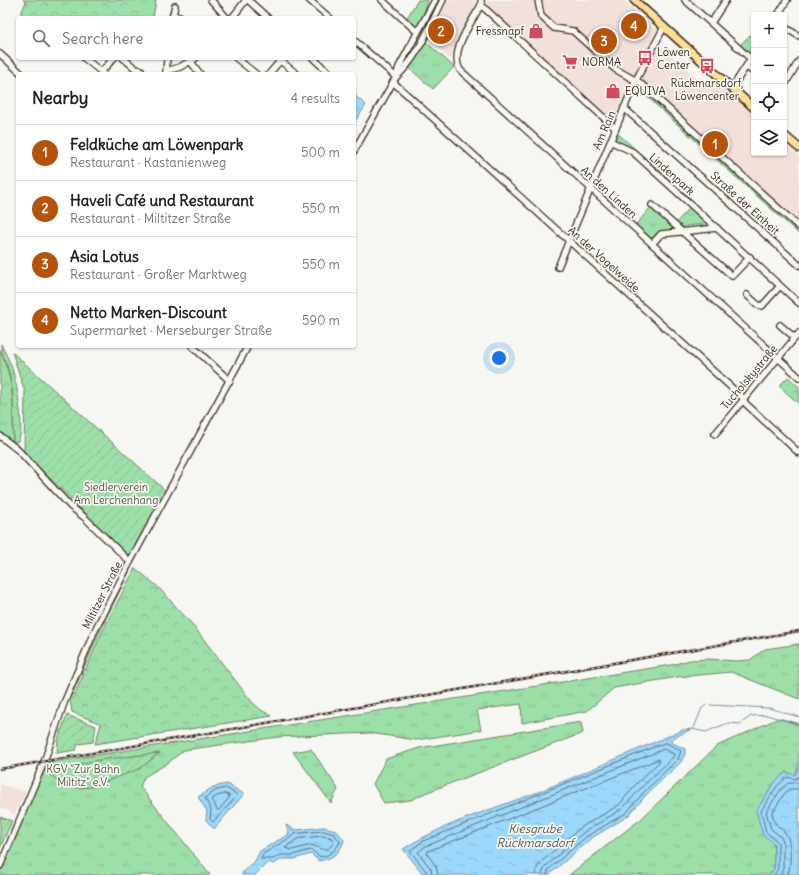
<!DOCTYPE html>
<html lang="en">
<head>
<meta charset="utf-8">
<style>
  :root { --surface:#fff; --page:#f2f2f2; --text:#222; --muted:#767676; --line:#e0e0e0; --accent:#b45309 }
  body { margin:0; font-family:Delius,sans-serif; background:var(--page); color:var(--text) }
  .controls { position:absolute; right:12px; top:12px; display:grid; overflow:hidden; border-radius:4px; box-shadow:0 1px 3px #0004 }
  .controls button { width:36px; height:36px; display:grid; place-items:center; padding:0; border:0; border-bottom:1px solid var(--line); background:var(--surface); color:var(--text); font:20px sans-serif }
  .you { position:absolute; left:499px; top:358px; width:14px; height:14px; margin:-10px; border:3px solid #fff; border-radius:50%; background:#1a73e8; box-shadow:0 0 0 6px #1a73e833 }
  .badge { display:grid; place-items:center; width:26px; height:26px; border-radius:50%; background:var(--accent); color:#fff; font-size:13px; font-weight:700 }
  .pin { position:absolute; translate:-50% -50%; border:2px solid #fff; box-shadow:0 1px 4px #0006 }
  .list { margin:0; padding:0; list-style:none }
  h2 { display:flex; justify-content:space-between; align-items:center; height:52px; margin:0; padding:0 16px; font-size:17px }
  h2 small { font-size:13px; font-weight:400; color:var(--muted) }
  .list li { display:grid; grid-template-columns:26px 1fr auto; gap:12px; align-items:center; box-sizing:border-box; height:56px; padding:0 16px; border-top:1px solid var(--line) }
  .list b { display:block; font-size:15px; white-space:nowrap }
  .list p { margin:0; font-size:13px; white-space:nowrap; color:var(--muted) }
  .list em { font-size:13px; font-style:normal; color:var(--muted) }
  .icon { flex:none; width:22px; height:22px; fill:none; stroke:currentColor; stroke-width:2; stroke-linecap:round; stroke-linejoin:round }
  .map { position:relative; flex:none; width:799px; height:875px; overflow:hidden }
  .search { position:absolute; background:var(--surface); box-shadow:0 1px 3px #0004; left:16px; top:16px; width:340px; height:44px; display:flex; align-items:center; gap:10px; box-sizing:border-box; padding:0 14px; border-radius:4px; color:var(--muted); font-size:15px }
  .panel { position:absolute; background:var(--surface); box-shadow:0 1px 3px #0004; left:16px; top:72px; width:340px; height:276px; border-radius:4px }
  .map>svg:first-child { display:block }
  .built { fill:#f2e0da }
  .grass { fill:url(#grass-tufts); stroke:#6c8464 }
  .forest { fill:url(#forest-crowns); stroke:#6c8464 }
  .garden { fill:url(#garden-furrows); stroke:#6c8464 }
  .water { fill:url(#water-ripples); stroke:#7592a3 }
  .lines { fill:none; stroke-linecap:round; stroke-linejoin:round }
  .shore { stroke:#617077; stroke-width:1 }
  .stream { stroke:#7592a3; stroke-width:1 }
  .minor-casing { stroke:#3b2a1e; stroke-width:8 }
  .major-casing { stroke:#3b2a1e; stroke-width:10 }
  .minor { stroke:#f6f6f2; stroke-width:5.5 }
  .major { stroke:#fcde96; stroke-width:7 }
  .rail-casing { stroke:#3b2a1e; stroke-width:2.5 }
  .rail { stroke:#f6f6f2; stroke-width:1; stroke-dasharray:3; stroke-linecap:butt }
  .labels { text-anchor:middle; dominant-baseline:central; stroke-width:3.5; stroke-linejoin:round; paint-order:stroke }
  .poi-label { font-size:11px; fill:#3b2a1e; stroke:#f6f6f2; text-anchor:start }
  .street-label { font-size:11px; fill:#3b2a1e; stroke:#f6f6f2 }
  .park-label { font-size:11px; fill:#545741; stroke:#f6f6f2 }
  .water-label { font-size:12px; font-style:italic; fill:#535656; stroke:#f6f6f2 }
</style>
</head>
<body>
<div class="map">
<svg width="799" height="875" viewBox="0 0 799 875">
  <defs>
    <pattern id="grass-tufts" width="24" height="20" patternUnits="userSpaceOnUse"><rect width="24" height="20" fill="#9ddfa9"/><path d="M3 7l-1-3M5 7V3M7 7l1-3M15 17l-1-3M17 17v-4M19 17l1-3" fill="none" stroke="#88c091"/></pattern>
    <pattern id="forest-crowns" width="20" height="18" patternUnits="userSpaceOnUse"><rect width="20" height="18" fill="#9ddfa9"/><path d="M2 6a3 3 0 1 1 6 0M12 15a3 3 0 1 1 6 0" fill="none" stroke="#88c091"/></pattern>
    <pattern id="garden-furrows" width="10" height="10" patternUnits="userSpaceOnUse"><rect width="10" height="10" fill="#9ddfa9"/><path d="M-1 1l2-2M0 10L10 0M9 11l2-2" fill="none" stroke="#88c091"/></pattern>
    <pattern id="water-ripples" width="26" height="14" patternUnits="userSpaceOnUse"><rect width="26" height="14" fill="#9bd8fc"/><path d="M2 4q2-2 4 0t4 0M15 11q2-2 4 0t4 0" fill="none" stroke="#86bad8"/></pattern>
  </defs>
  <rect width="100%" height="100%" fill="#f6f6f2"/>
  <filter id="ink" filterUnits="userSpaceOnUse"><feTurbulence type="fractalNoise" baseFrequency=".025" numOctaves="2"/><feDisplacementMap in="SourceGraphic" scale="8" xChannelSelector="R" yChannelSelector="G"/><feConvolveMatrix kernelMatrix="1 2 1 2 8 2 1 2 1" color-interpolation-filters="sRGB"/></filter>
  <g filter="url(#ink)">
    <!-- built -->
    <g class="built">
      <polygon points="448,0 474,0 477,6 454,48 451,60 428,39"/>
      <polygon points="487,0 623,0 659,32 633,78 617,116 614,118 608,118 509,29 488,7"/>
      <polygon points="658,44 704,85 713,77 754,115 754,153 784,153 784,142 799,156 799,223 642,81 641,77"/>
      <polygon points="0,784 26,792 14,815 9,811 0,808"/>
    </g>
    <!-- grass -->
    <g class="grass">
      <polygon points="418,0 428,0 422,19 416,29 406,19"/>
      <polygon points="426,42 454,67 433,89 409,68"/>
      <polygon points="639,85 799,229 799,234 635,86"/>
      <polygon points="616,132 690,198 688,200 615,141"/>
      <polygon points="690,207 708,223 707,227 704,227 703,224 686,226 686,229 682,229 676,223"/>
      <polygon points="650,208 657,211 673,226 671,231 659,232 654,238 651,238 636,225"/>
      <path d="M0 350C15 385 13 404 13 441L0 432Z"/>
      <polygon points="131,568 104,623 72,695 69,699 96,633 129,569"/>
      <polygon points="799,644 799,699 731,672 677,677 614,688 587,711 522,723 521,704 477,710 481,730 416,740 370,733 278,737 184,750 168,763 144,777 140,787 210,875 0,875 0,870 46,763 671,665 690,660 709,659 736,661 750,660 765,649"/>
      <polygon points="779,718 799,724 799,765 774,843 774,869 769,875 569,875 641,819 717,746"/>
      <polygon points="581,722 583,733 425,793 411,800 384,803 373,784 386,759 419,748"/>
      <polygon points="311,749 338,789 331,803 293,752"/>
    </g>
    <!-- forest -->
    <g class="forest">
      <polygon points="23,0 156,0 153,18 19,18 26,2"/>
      <polygon points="750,35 754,39 754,49 751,55 748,55 739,46"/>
      <path d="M1 344C5 353 11 363 13 372 17 385 26 434 17 442L13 441C13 418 15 394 9 372 7 364 0 351 1 344Z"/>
      <polygon points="788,377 799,387 799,404 779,386"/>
      <polygon points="135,568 157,586 191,623 252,702 261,710 272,716 95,744 101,724 72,712 70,700 74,696 103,630"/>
    </g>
    <!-- garden -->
    <g class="garden">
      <polygon points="12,352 166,491 129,556 24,453 25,392"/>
      <polygon points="67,715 96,726 93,742 78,744 76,750 57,753 58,739"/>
      <polygon points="160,753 139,769 92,787 78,788 61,783 45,771 98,760"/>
      <polygon points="0,817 12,821 0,848"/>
    </g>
    <!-- water -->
    <g class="water">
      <polygon points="354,95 366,105 354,123"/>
      <path d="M692 729 673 738 671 742 685 749V754L681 762 647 794 628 816 590 839 549 875H424L403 849C444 823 493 809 538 792 587 772 635 750 683 730Z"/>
      <polygon points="799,765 799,874 769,875 774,869 774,843 763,835 756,811 774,783 786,772 795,775"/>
      <polygon points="227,784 244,794 214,829 206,820 207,811 198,797 213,787"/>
      <path d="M286 825 296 830 324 827 336 830 344 840C341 853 331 859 319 861L311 854 294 859H282L274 864 268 862 255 875H242V873L255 861 260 851 289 834Z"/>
    </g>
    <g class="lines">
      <!-- shore -->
      <g class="shore">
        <polygon points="226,788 236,794 237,796 213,822 210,819 211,810 205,798 215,791"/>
        <polygon points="225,794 229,795 229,798 219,810 217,810 212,799 217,796"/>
        <path d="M324 831 334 834 340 841C338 848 327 859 319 856 316 854 314 851 310 850L293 855H281L273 859H261L263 854 291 837 294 834Z"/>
        <path d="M323 836 331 838 334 842C325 855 323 848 311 845L292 850 285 848 297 839Z"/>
        <polyline points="427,875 426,871 410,851 423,841 664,743 667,743 681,751 678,759 645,791 626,813 587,836 548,870 547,875"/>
        <polyline points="432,875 431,869 418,852 426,846 664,749 674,754 674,756 641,788 622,809 584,832 545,867 542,875"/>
        <polyline points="438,875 436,866 427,854 428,851 659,759 659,762 637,783 619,805 580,828 541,862 537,868 536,875"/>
        <polyline points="774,875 778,869 778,842 766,832 761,811 777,786 787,777 795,779 799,776"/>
        <polyline points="780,875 783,869 783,841 780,836 771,829 766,812 781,789 788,783 799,783"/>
        <path d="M788 875C791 865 792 842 786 834 778 823 776 830 772 813L785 793 790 789H799"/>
      </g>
      <!-- stream -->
      <g class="stream">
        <polyline points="710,705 769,708 799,717"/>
        <polyline points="694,728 702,708 706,705"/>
        <polyline points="692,729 706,732 728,723 740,724 751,716 767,715 799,725"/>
      </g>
      <defs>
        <g id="minor">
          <polyline points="211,0 227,18"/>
          <polyline points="248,0 268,18"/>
          <polyline points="309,0 330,18"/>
          <polyline points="382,0 415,30"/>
          <path d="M481 0V5C472 22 449 51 460 70L799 377"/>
          <polyline points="538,0 541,16 554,28 573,31 615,69 640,83 799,227"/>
          <polyline points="685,0 751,59"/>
          <polyline points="481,5 615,128"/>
          <polyline points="173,15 183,18"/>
          <polyline points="778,15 787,0"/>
          <polyline points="172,18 175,6"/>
          <polyline points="232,18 246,0"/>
          <polyline points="711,23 726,0"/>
          <polyline points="784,27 799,36"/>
          <polyline points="354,40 396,77"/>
          <polyline points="0,54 22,74"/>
          <polyline points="84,58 104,74"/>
          <polyline points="123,58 136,69 141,70 141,74"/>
          <polyline points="236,58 256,74"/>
          <polyline points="277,58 297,74"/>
          <polyline points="313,58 330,74"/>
          <polyline points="191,62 200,74"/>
          <polyline points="746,67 754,72"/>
          <polyline points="166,71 180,67 196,58"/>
          <polyline points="101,72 114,58"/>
          <polyline points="166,74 167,58"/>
          <polyline points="269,74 280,61"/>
          <path d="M396 77C418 58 430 25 443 0"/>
          <polyline points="393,82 742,397 745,403 799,453"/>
          <polyline points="784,86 799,61"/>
          <polyline points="732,88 754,54"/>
          <polyline points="624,108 799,265"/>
          <polyline points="610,141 633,152 799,303"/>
          <polyline points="354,151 396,77 399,67 435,0"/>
          <polyline points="652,205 732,276 750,257"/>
          <polyline points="652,244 661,234 717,228"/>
          <polyline points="558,267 636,80 664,27"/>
          <polyline points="747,295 758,305 762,306 780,286"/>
          <polyline points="780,325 795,338"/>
          <polyline points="192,346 230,381"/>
          <polyline points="715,434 799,333"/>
          <polyline points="0,436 18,450 70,506 84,517 130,562"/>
          <polyline points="0,866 44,762 64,703 94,632 130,562 248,346"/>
        </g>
        <g id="major">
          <polyline points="634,0 754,108"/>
          <polyline points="784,135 799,148"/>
        </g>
      </defs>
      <!-- minor casing -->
      <use href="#minor" class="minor-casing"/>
      <!-- major casing -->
      <use href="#major" class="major-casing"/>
      <!-- minor -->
      <use href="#minor" class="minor"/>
      <!-- major -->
      <use href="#major" class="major"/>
      <defs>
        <polyline id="rail" points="0,769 799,631"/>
      </defs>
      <!-- rail casing -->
      <use href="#rail" class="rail-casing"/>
      <!-- rail -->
      <use href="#rail" class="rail"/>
    </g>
  </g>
  <!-- icons -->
  <defs>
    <symbol id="shop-bare" viewBox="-9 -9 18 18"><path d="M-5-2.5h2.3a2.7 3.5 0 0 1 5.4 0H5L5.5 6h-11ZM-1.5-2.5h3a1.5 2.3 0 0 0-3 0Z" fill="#d1495b" stroke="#f6f6f2" stroke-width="2.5" paint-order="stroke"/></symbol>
    <symbol id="bus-bare" viewBox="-9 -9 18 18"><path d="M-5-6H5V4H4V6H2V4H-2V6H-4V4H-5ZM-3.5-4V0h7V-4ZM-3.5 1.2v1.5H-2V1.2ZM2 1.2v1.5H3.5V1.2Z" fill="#d1495b" stroke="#f6f6f2" stroke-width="2.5" paint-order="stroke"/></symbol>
    <symbol id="supermarket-bare" viewBox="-9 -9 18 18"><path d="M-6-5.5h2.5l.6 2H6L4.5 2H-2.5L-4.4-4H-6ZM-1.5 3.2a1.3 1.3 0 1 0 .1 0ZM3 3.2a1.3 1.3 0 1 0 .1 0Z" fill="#d1495b" stroke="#f6f6f2" stroke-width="2.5" paint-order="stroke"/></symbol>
  </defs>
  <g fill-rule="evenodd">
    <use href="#shop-bare" x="525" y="20" width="22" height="22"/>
    <use href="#bus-bare" x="634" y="47" width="22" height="22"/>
    <use href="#supermarket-bare" x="559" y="51" width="22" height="22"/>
    <use href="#bus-bare" x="696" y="55" width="22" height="22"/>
    <use href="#shop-bare" x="602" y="80" width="22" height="22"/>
  </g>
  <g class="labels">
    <!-- poi labels -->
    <g class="poi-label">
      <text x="524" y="31" text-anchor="end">Fressnapf</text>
      <text x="657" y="52">Löwen<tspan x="657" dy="13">Center</tspan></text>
      <text x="582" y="62">NORMA</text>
      <text x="707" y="83" text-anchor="middle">Rückmarsdorf,<tspan x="707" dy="13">Löwencenter</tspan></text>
      <text x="625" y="91">EQUIVA</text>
    </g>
    <!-- street labels -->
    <g class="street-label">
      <text transform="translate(604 130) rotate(-67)">Am Rain</text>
      <text transform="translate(672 174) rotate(42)">Lindenpark</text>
      <text transform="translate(609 192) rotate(42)">An den Linden</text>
      <text transform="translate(745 203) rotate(42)">Straße der Einheit</text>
      <text transform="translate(604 259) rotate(42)">An der Vogelweide</text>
      <text transform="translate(749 377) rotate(-50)">Tucholskystraße</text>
      <text transform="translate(102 595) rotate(-63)">Miltitzer Straße</text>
    </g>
    <!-- park labels -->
    <g class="park-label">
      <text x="116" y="487">Siedlerverein<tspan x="116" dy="13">Am Lerchenhang</tspan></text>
      <text x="83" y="769">KGV "Zur Bahn<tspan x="83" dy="13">Miltitz" e.V.</tspan></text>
    </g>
    <!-- water labels -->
    <g class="water-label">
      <text x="535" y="828">Kiesgrube<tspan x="535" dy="14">Rückmarsdorf</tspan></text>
    </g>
  </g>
</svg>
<div class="controls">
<button>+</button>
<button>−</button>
<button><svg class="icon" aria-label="locate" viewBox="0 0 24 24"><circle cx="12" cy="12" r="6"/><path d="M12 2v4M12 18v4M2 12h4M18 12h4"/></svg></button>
<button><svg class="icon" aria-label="layers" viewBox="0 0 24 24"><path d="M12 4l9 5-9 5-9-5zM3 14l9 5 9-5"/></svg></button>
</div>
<div class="you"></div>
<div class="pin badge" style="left:715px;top:144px">1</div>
<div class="pin badge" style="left:441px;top:31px">2</div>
<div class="pin badge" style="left:604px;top:41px">3</div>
<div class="pin badge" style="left:634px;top:26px">4</div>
<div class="search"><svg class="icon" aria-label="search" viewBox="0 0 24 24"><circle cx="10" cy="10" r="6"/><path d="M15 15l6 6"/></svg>Search here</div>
<section class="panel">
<h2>Nearby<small>4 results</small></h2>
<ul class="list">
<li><span class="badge">1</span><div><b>Feldküche am Löwenpark</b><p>Restaurant · Kastanienweg</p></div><em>500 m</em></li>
<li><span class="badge">2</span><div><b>Haveli Café und Restaurant</b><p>Restaurant · Miltitzer Straße</p></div><em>550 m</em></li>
<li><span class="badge">3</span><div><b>Asia Lotus</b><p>Restaurant · Großer Marktweg</p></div><em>550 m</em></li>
<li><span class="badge">4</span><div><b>Netto Marken-Discount</b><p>Supermarket · Merseburger Straße</p></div><em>590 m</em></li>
</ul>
</section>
</div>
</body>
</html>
